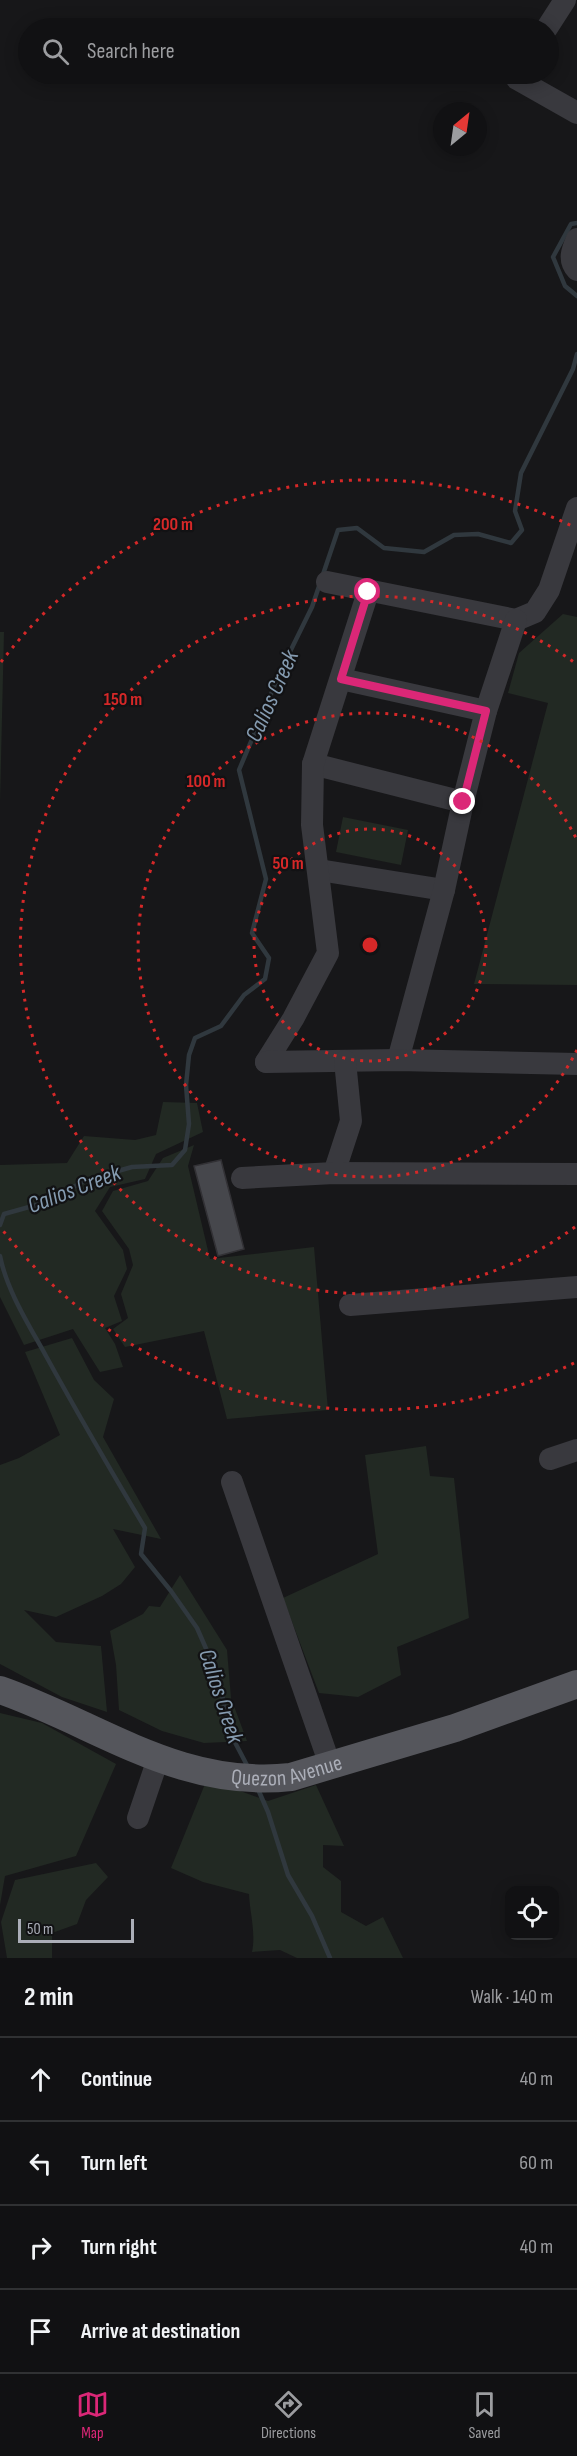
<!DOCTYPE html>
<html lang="en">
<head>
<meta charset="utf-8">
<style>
  :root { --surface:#111113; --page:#1a1a1c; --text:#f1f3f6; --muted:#9c9da0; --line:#303133; --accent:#db2777 }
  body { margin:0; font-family:"Sofia Sans Condensed",sans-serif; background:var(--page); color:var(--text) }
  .controls { position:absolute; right:18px; bottom:18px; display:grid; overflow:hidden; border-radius:12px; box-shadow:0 3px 15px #0003 }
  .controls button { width:54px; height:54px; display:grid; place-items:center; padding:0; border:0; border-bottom:2px solid var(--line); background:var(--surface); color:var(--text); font:30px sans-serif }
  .compass { position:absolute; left:433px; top:102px; width:54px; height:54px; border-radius:50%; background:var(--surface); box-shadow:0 3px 15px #0003; rotate:29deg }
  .scale { position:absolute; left:18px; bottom:15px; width:116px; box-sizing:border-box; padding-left:6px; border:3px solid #abaeb8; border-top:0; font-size:16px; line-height:21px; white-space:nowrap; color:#abaeb8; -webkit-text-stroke:4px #121214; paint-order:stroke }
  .stop { position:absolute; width:18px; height:18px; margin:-14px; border:4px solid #db2777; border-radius:50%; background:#fff }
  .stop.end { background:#db2777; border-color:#fff; box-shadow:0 2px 6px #0008 }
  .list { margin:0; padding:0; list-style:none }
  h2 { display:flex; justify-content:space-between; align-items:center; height:78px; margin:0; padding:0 24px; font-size:26px }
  h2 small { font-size:20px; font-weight:400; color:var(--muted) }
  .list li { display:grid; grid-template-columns:39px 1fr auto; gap:18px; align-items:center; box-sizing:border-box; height:84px; padding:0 24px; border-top:2px solid var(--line) }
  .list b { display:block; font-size:22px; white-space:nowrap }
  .list em { font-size:20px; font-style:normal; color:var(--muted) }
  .icon { flex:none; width:33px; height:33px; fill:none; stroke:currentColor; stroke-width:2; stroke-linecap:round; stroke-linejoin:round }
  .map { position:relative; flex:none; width:577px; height:1958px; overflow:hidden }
  .search { position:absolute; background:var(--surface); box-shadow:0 3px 15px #0003; left:18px; right:18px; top:18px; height:66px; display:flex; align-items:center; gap:15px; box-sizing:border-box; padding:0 21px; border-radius:33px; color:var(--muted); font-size:22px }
  .sheet { height:414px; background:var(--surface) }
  nav { display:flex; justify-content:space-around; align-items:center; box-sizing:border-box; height:84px; border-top:2px solid var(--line); background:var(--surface); font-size:16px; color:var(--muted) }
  nav a { display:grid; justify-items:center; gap:3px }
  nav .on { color:var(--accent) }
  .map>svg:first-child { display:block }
  .green { fill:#222923 }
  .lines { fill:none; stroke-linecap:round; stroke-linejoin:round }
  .stream { stroke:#30383e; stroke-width:4.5 }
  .building { fill:#46474c; stroke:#323135; stroke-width:1.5 }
  .minor { stroke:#39393e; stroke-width:22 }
  .major { stroke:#55565c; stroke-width:28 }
  .route { stroke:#db2777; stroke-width:8 }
  .ring { fill:none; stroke:#d62828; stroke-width:3; stroke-dasharray:3 6 }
  .labels { text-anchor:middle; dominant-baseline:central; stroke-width:4.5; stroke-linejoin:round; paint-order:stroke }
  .street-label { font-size:22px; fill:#abaeb8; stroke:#121214 }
  .water-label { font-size:24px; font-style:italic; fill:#859bb0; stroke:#121214 }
  .centre { fill:#d62828; stroke:#121214; stroke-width:3 }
  .ring-label { font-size:18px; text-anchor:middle; font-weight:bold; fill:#d62828; stroke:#121214; stroke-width:4.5; stroke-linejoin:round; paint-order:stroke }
</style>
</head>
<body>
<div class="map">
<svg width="577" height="1958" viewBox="0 0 577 1958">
  <rect width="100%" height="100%" fill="#171719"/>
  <!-- green -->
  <g class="green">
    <polygon points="563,614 577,617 577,985 474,984 548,703 508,693 519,653"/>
    <polygon points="0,632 4,632 0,802"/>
    <polygon points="343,817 408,830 401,865 336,852"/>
    <polygon points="163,1102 197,1103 203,1132 156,1154 145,1179 110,1187 95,1211 123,1250 127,1269 114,1296 122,1321 105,1328 115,1344 123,1367 100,1372 73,1329 24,1345 0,1297 0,1165 67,1163 84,1136 135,1140 156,1135"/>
    <polygon points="194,1145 188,1166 210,1259 314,1247 328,1410 227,1419 204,1331 125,1347 113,1329 128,1318 121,1294 133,1265 129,1249 102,1211 113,1191 148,1181 163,1158"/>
    <polygon points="72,1338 94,1380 114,1399 103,1437 161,1539 113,1529 135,1567 121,1584 102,1596 56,1617 24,1610 56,1642 101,1646 107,1712 62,1697 0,1664 0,1465 19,1458 60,1435 25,1352"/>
    <polygon points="426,1446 430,1476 454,1478 469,1618 397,1647 401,1675 358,1697 319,1693 283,1598 378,1554 365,1455"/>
    <polygon points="180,1575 227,1650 231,1698 247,1741 204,1743 162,1731 119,1710 116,1665 110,1631 143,1614 149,1606 160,1607"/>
    <polygon points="0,1713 42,1723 116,1764 76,1856 5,1876 0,1905"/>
    <path d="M207 1779 268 1801 316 1785 344 1846 323 1845V1867L341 1881V1912L366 1926 383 1917 403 1958H297L280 1950 252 1952C256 1933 250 1914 249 1894L203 1882 171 1868Z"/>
    <polygon points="96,1863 108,1877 86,1900 77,1924 52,1933 52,1958 7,1958 1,1922 15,1880"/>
  </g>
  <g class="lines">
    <!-- stream -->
    <g class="stream">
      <polyline points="577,223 571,224 553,257 565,286 577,296"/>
      <polyline points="0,1225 4,1214 47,1202 86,1180 132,1167 172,1165 185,1150 189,1124 186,1085 189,1055 195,1038 221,1026 244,995 265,979 269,958 252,933 266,879 239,770 282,668 312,607 338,530 357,528 384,548 424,552 454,535 478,534 511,543 522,530 515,511 521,473 573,369 577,354"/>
      <path d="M0 1256C7 1291 29 1325 46 1356 78 1414 111 1471 145 1528L141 1554 171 1591 197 1628 219 1678 229 1731 249 1769"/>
      <polyline points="257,1787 268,1812 288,1875 312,1916 330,1958"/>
    </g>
  </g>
  <!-- building -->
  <polygon class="building" points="221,1160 244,1249 218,1256 194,1166"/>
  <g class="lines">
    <!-- minor -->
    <g class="minor">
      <polyline points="547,28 565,0"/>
      <polyline points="520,74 517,79 577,113"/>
      <path d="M577 239C572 250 568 260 577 270"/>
      <polyline points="327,582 516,620 535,612 549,590 577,508"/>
      <polyline points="341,679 486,711"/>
      <polyline points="313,764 463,802"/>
      <polyline points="319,870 444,890"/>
      <polyline points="398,1060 444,890 463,802 486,711 516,620"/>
      <polyline points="266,1062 293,1019 328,953 312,825 313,764 368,592"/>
      <polyline points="266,1062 398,1060 577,1064"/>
      <polyline points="334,1173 351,1121 345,1061"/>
      <polyline points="242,1178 334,1173 577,1174"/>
      <polyline points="350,1305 577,1287"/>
      <polyline points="550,1459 577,1450"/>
      <polyline points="232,1482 330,1765"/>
      <polyline points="138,1818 158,1759"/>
    </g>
    <!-- major -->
    <path class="major" id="s1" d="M0 1690C100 1725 179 1789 291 1777L455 1728 577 1684"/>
  </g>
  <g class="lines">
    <!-- route -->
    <polyline class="route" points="368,592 341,679 486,711 463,802"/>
  </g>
  <!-- distance rings -->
  <g class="ring">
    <circle cx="370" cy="945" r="116"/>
    <path d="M577 1050A232 232 0 1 1 577 840"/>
    <path d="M575 1227A349 349 0 1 1 575 663"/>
    <path d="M574 1363A465 465 0 0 1 1 1228M1 662A465 465 0 0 1 574 527"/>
  </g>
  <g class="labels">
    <!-- street labels -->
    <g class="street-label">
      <text stroke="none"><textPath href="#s1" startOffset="304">Quezon Avenue</textPath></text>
    </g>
    <!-- water labels -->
    <g class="water-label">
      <text transform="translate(272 696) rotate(-66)">Calios Creek</text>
      <text transform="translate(74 1189) rotate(-21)">Calios Creek</text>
      <text transform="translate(221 1696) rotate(72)">Calios Creek</text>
    </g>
  </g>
  <circle cx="370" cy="945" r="9" class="centre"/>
  <g class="ring-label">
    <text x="173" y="530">200 m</text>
    <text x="123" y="705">150 m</text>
    <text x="206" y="787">100 m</text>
    <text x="288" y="869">50 m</text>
  </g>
</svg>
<div class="controls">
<button><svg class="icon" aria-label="locate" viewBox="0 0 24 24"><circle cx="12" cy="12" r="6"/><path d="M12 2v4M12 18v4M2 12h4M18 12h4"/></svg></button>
</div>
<svg class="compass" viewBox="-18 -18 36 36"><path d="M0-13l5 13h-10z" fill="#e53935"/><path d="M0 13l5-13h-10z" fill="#9c9da0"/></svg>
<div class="scale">50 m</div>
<div class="stop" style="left:368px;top:592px"></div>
<div class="stop end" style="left:463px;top:802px"></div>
<div class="search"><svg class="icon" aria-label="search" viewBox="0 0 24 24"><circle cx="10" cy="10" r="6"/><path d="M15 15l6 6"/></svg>Search here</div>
</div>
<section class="sheet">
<h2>2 min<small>Walk · 140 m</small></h2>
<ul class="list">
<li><svg class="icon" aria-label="ahead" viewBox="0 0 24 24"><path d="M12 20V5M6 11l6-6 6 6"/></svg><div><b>Continue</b></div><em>40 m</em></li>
<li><svg class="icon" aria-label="left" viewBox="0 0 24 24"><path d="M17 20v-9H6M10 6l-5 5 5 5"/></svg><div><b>Turn left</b></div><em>60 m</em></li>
<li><svg class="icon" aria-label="right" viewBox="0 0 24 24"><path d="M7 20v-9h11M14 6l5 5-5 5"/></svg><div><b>Turn right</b></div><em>40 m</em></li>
<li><svg class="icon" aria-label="arrive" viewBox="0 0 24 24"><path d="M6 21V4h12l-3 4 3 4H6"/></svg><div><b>Arrive at destination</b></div></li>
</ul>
</section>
<nav>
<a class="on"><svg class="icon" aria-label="map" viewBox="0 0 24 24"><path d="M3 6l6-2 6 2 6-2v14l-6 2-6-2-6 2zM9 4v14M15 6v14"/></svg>Map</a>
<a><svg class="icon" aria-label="directions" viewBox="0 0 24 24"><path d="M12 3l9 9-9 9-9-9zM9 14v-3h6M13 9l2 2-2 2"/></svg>Directions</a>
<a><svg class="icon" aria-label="saved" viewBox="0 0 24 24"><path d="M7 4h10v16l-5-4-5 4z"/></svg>Saved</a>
</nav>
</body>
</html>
